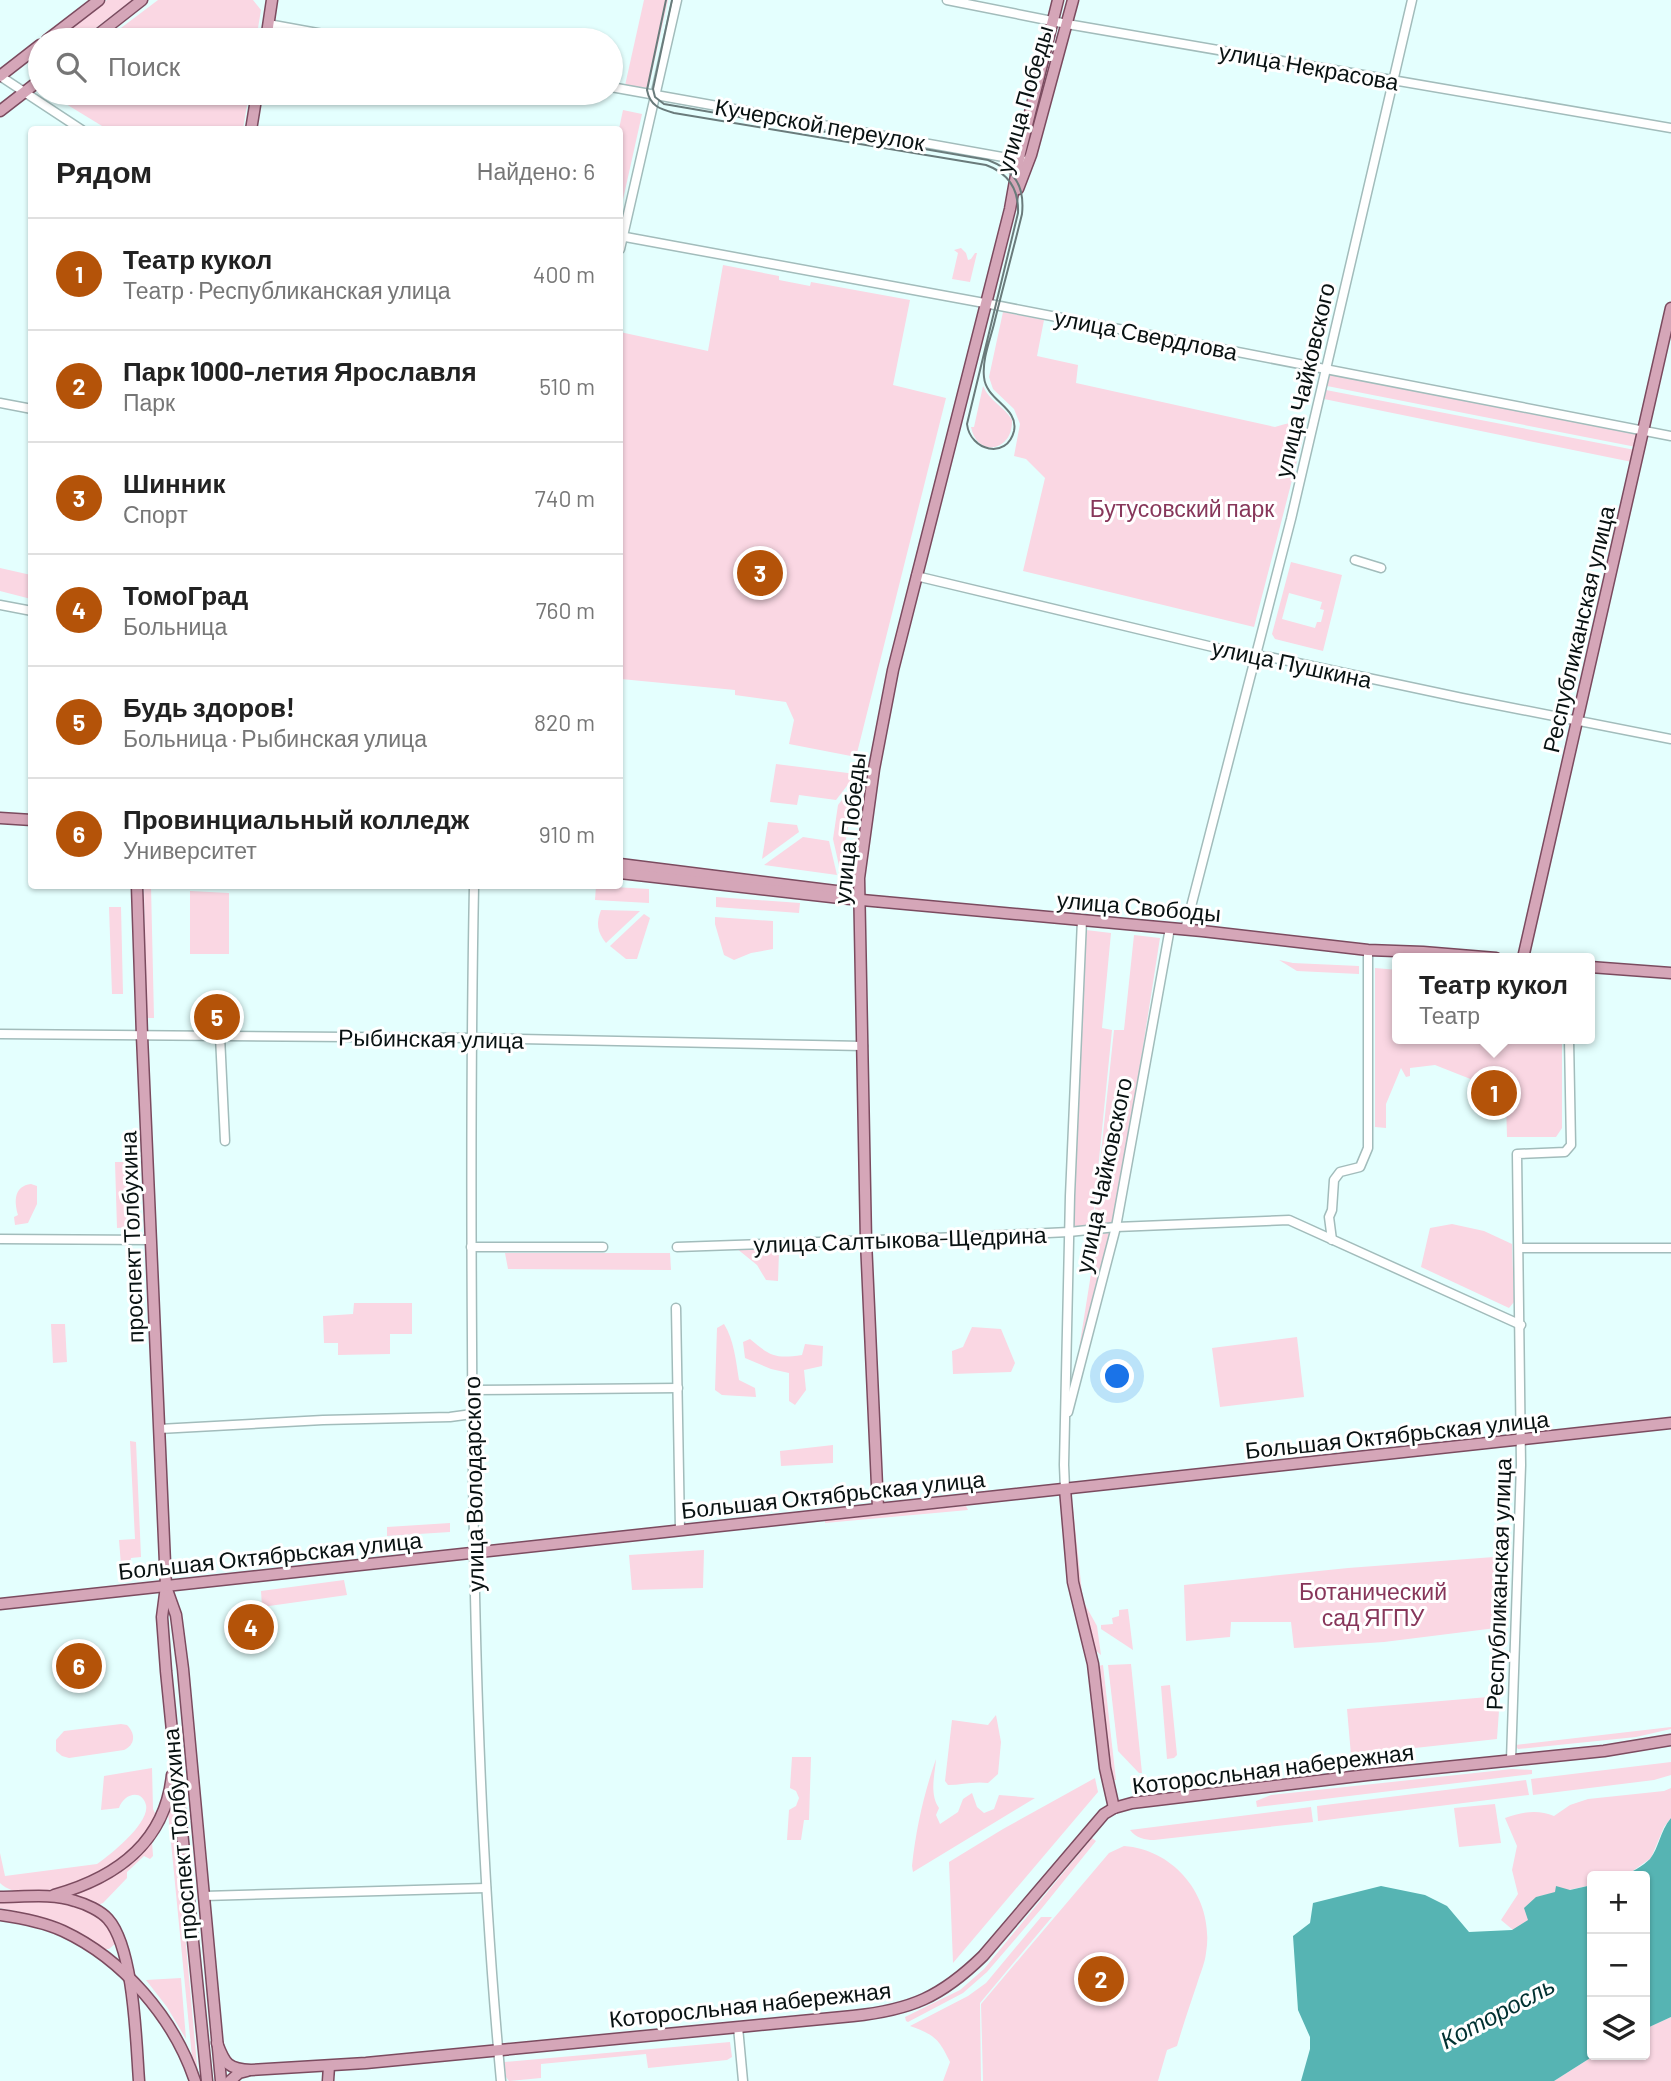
<!DOCTYPE html>
<html lang="ru">
<head>
<meta charset="utf-8">
<style>
  :root { --surface:#fff; --page:#f6f6f6; --text:#222; --muted:#767676; --line:#e0e0e0; --accent:#b45309 }
  body { margin:0; font-family:Barlow,sans-serif; background:var(--page); color:var(--text) }
  .controls { position:absolute; right:21px; bottom:21px; display:grid; overflow:hidden; border-radius:7px; box-shadow:0 2px 5px #0004 }
  .controls button { width:63px; height:63px; display:grid; place-items:center; padding:0; border:0; border-bottom:2px solid var(--line); background:var(--surface); color:var(--text); font:35px sans-serif }
  .you { position:absolute; left:1118px; top:1377px; width:24px; height:24px; margin:-18px; border:5px solid #fff; border-radius:50%; background:#1a73e8; box-shadow:0 0 0 10px #1a73e833 }
  .badge { display:grid; place-items:center; width:46px; height:46px; border-radius:50%; background:var(--accent); color:#fff; font-size:23px; font-weight:700 }
  .pin { position:absolute; translate:-50% -50%; border:4px solid #fff; box-shadow:0 2px 7px #0006 }
  .popup { position:absolute; left:1392px; top:953px; width:203px; height:91px; box-sizing:border-box; display:grid; place-content:center; border-radius:7px; background:var(--surface); filter:drop-shadow(0 2px 5px #0005); font-size:23px; white-space:nowrap; color:var(--muted) }
  .popup b { font-size:26px; color:var(--text) }
  .popup::after { content:''; position:absolute; left:50%; top:100%; margin-left:-14px; border:14px solid transparent; border-top-color:var(--surface) }
  .list { margin:0; padding:0; list-style:none }
  h2 { display:flex; justify-content:space-between; align-items:center; height:91px; margin:0; padding:0 28px; font-size:30px }
  h2 small { font-size:23px; font-weight:400; color:var(--muted) }
  .list li { display:grid; grid-template-columns:46px 1fr auto; gap:21px; align-items:center; box-sizing:border-box; height:112px; padding:0 28px; border-top:2px solid var(--line) }
  .list b { display:block; font-size:26px; white-space:nowrap }
  .list p { margin:0; font-size:23px; white-space:nowrap; color:var(--muted) }
  .list em { font-size:23px; font-style:normal; color:var(--muted) }
  .icon { flex:none; width:38px; height:38px; fill:none; stroke:currentColor; stroke-width:2; stroke-linecap:round; stroke-linejoin:round }
  .map { position:relative; flex:none; width:1671px; height:2081px; overflow:hidden }
  .search { position:absolute; background:var(--surface); box-shadow:0 2px 5px #0004; left:28px; top:28px; width:595px; height:77px; display:flex; align-items:center; gap:18px; box-sizing:border-box; padding:0 24px; border-radius:38px; color:var(--muted); font-size:26px }
  .panel { position:absolute; background:var(--surface); box-shadow:0 2px 5px #0004; left:28px; top:126px; width:595px; height:763px; border-radius:7px }
  .map>svg:first-child { display:block }
  .green { fill:#fad7e3; fill-rule:evenodd }
  .water { fill:#56b4b3 }
  .lines { fill:none; stroke-linecap:round; stroke-linejoin:round }
  .minor-casing { stroke:#a2bcbb; stroke-width:11 }
  .major-casing { stroke:#7b4b5f; stroke-width:13 }
  .minor { stroke:#fff; stroke-width:8 }
  .major { stroke:#d5a6b8; stroke-width:10 }
  .tram { stroke:#6a7b7b; stroke-width:2 }
  .labels { text-anchor:middle; dominant-baseline:central; stroke-width:6; stroke-linejoin:round; paint-order:stroke }
  .street-label { font-size:23px; fill:#091212; stroke:#fff }
  .park-label { font-size:23px; fill:#87365a; stroke:#fff }
  .water-label { font-size:24px; font-style:italic; fill:#013131; stroke:#fff }
</style>
</head>
<body>
<div class="map">
<svg width="1671" height="2081" viewBox="0 0 1671 2081">
  <rect width="100%" height="100%" fill="#e4fffe"/>
  <!-- green -->
  <g class="green">
    <polygon points="107,0 132,0 80,40 54,40"/>
    <polygon points="158,0 253,0 261,10 256,40 105,40"/>
    <polygon points="644,0 668,0 647,95 624,90"/>
    <polygon points="48,93 249,93 243,129 107,129"/>
    <polygon points="623,110 642,114 620,213 619,129"/>
    <polygon points="961,248 966,253 968,260 971,259 975,253 977,253 970,282 952,279 958,253 954,250"/>
    <polygon points="723,265 779,276 779,280 810,286 811,282 910,300 893,385 946,398 856,757 789,744 794,720 786,702 735,695 735,690 621,679 620,684 620,332 708,351"/>
    <path d="M1003 312 1044 320 1037 356 1078 365 1076 383 1275 427C1284 424 1296 421 1304 424L1300 432 1304 434 1254 627 1023 571 1045 478 1026 459 1014 456 1020 424 1014 409 993 389 989 377Z"/>
    <polygon points="1330,373 1640,434 1636,447 1327,386"/>
    <path d="M983 386C989 401 1005 407 1012 420 1013 452 977 458 971 427H974Z"/>
    <polygon points="1326,390 1635,450 1632,462 1324,399"/>
    <path d="M1291 562 1342 575 1323 651 1275 639 1272 634ZM1289 593 1322 602 1320 609 1324 610 1321 622H1317L1315 628 1282 619Z"/>
    <polygon points="0,568 31,575 31,599 0,591"/>
    <polygon points="776,764 856,774 836,800 799,795 797,805 770,802"/>
    <polygon points="857,781 840,870 833,839 838,805"/>
    <polygon points="768,822 797,825 799,832 762,859"/>
    <polygon points="803,837 829,841 837,875 764,865"/>
    <polygon points="144,886 151,886 154,1018 146,1018"/>
    <polygon points="596,886 649,889 649,903 595,900"/>
    <polygon points="190,891 229,893 229,954 190,954"/>
    <polygon points="716,897 800,903 799,913 716,907"/>
    <polygon points="109,907 121,907 123,994 112,994"/>
    <path d="M601 910 640 911 606 943C597 932 596 923 601 910Z"/>
    <polygon points="644,914 650,918 637,959 626,959 610,946"/>
    <polygon points="715,917 773,921 773,949 751,953 734,960 724,955 715,924"/>
    <polygon points="1086,930 1111,933 1102,1028 1112,1030 1092,1229 1070,1231"/>
    <polygon points="1134,935 1160,938 1115,1226 1093,1229 1114,1030 1124,1030"/>
    <polygon points="1279,960 1293,963 1359,966 1359,974 1297,971"/>
    <polygon points="1375,968 1398,970 1398,1039 1562,1039 1562,1128 1556,1137 1507,1137 1506,1101 1501,1101 1501,1098 1508,1091 1485,1083 1472,1091 1473,1080 1435,1065 1410,1068 1410,1076 1406,1077 1401,1068 1386,1104 1386,1128 1375,1127"/>
    <polygon points="115,1162 132,1162 134,1227 117,1228"/>
    <path d="M31 1184 37 1186V1204L28 1223 15 1225 14 1217 18 1215C14 1201 14 1186 31 1184Z"/>
    <polygon points="1452,1224 1484,1231 1512,1244 1514,1302 1509,1308 1421,1267 1430,1228"/>
    <polygon points="1115,1227 1083,1349 1079,1349 1098,1230"/>
    <polygon points="781,1246 782,1250 779,1252 778,1281 766,1280 757,1265 736,1248"/>
    <polygon points="505,1253 670,1253 671,1270 508,1269"/>
    <polygon points="354,1303 412,1303 412,1334 390,1334 390,1354 338,1355 338,1343 324,1343 323,1316 353,1314"/>
    <polygon points="51,1324 65,1324 67,1362 53,1363"/>
    <path d="M724 1324C734 1340 736 1361 739 1380L755 1388 756 1397 722 1395 715 1390 717 1328Z"/>
    <polygon points="972,1327 1001,1329 1015,1363 1011,1372 953,1374 952,1351 963,1347"/>
    <polygon points="1297,1337 1304,1397 1220,1407 1212,1348"/>
    <path d="M750 1339C770 1356 775 1359 802 1355L805 1344 823 1346 822 1366 804 1370 806 1390 795 1405 789 1401V1373L771 1369 745 1358 743 1342Z"/>
    <polygon points="130,1441 136,1442 141,1557 131,1558 130,1564 121,1565 119,1540 135,1539"/>
    <polygon points="833,1445 833,1463 781,1466 780,1451"/>
    <polygon points="966,1506 968,1510 825,1523 825,1519"/>
    <polygon points="1070,1509 1073,1509 1083,1601 1097,1626 1101,1655 1094,1649 1078,1586"/>
    <polygon points="450,1523 450,1532 387,1536 387,1527"/>
    <polygon points="704,1550 703,1588 632,1590 629,1555"/>
    <polygon points="1507,1556 1504,1627 1384,1642 1294,1648 1291,1622 1231,1622 1230,1637 1186,1641 1184,1585 1348,1568"/>
    <polygon points="344,1580 347,1595 262,1607 261,1591"/>
    <polygon points="1128,1609 1133,1650 1101,1629 1101,1625 1113,1624 1112,1618 1119,1616 1119,1610"/>
    <polygon points="1131,1664 1142,1773 1139,1773 1118,1751 1108,1665"/>
    <polygon points="1103,1665 1116,1780 1112,1780 1110,1777 1098,1666"/>
    <polygon points="1170,1685 1177,1755 1174,1758 1167,1759 1161,1686"/>
    <polygon points="1500,1696 1497,1739 1351,1755 1347,1709"/>
    <path d="M996 1715 1001 1742 998 1774 988 1783C973 1781 962 1785 948 1785L945 1781 952 1720 988 1725Z"/>
    <path d="M121 1724 127 1725C136 1734 135 1745 124 1750L69 1758 62 1756 56 1751V1740L64 1731Z"/>
    <polygon points="1671,1727 1671,1729 1636,1737 1518,1749 1515,1745"/>
    <polygon points="792,1757 811,1757 809,1820 804,1820 801,1840 787,1840 789,1810 796,1806 799,1798 796,1791 790,1788"/>
    <path d="M936 1759C935 1774 929 1794 939 1808L936 1815 940 1824 958 1812 963 1799 972 1793 977 1807 984 1813 994 1809 999 1795 1035 1798 913 1872 912 1866C916 1829 924 1793 936 1759Z"/>
    <polygon points="1671,1762 1671,1775 1654,1780 1533,1795 1531,1779"/>
    <path d="M152 1768 153 1809 157 1817C146 1834 134 1850 117 1862 95 1879 23 1907 0 1883V1853L5 1876 97 1864C110 1855 150 1823 146 1805 142 1788 123 1794 119 1808L101 1810 104 1776Z"/>
    <polygon points="1512,1769 1532,1770 1532,1774 1257,1807 1256,1801 1271,1795"/>
    <polygon points="1095,1778 1098,1792 953,1963 949,1862 1003,1829"/>
    <polygon points="1526,1780 1529,1795 1318,1821 1317,1806"/>
    <path d="M1671 1788V1818L1664 1827 1651 1858 1627 1875 1592 1876V1885L1536 1897 1529 1920 1513 1930 1501 1920 1518 1894 1512 1870 1517 1846 1505 1818C1521 1812 1538 1809 1554 1816L1570 1805 1588 1799 1664 1791Z"/>
    <polygon points="171,1803 173,1803 198,2076 192,2057 168,1812"/>
    <polygon points="1495,1804 1501,1843 1459,1847 1454,1808"/>
    <path d="M1311 1807 1313 1822 1154 1840C1145 1840 1136 1838 1130 1830Z"/>
    <polygon points="1092,1838 1096,1841 1042,1908 987,1972 963,1993 908,2022 906,2021 905,2017 960,1990 984,1969"/>
    <path d="M152 1841 153 1856 150 1859 144 1856 127 1872V1878L103 1903 98 1905 70 1895C106 1882 127 1869 152 1841Z"/>
    <path d="M1124 1846C1177 1850 1215 1900 1206 1953 1205 1963 1200 1974 1197 1984 1190 2005 1183 2025 1177 2046L1167 2050 1158 2081H983L981 2004 1109 1853Z"/>
    <path d="M0 1902C32 1902 76 1894 102 1919 108 1925 112 1934 117 1942L109 1949H104C73 1927 38 1915 0 1908Z"/>
    <path d="M1041 1917H1052L980 2003 981 2081H943L950 2062C939 2039 935 2035 910 2026L968 1996 986 1983Z"/>
    <polygon points="181,1978 186,2039 167,2007 146,1980"/>
    <polygon points="1671,2017 1671,2081 1554,2081 1595,2055 1645,2055 1645,2029"/>
    <polygon points="730,2042 732,2057 727,2060 648,2068 646,2054 541,2064 541,2078 509,2081 506,2077 504,2062"/>
  </g>
  <!-- water -->
  <g class="water">
    <path d="M1671 1818V2017L1645 2029V1876H1621C1630 1874 1644 1865 1650 1859 1659 1848 1660 1831 1671 1818Z"/>
    <polygon points="1592,1885 1592,2055 1595,2055 1554,2081 1301,2081 1310,2049 1310,2037 1298,2010 1293,1936 1310,1923 1313,1903 1381,1886 1425,1895 1447,1906 1469,1932 1512,1930 1528,1920 1524,1908 1536,1897 1555,1892 1556,1886 1570,1890"/>
  </g>
  <g class="lines">
    <defs>
      <g id="minor">
        <polyline points="947,0 1067,24 1671,128"/>
        <polyline points="268,24 356,40"/>
        <polyline points="0,76 82,130"/>
        <polyline points="611,87 1025,161"/>
        <polyline points="620,236 995,305 1671,436"/>
        <polyline points="620,249 677,0"/>
        <polyline points="0,403 32,409"/>
        <polyline points="1355,560 1381,568"/>
        <polyline points="916,576 1242,654 1269,657 1462,698 1671,739"/>
        <polyline points="0,605 32,611"/>
        <path d="M474 886C471 1038 471 1190 472 1342 473 1589 478 1836 501 2081"/>
        <polyline points="1185,930 1291,519 1412,0"/>
        <polyline points="0,1034 473,1038 863,1046"/>
        <polyline points="220,1036 225,1141"/>
        <polyline points="0,1239 151,1240"/>
        <polyline points="1332,1240 1329,1217 1332,1210 1334,1180 1340,1172 1360,1167 1368,1148 1368,950"/>
        <polyline points="471,1247 603,1247"/>
        <polyline points="677,1247 960,1237 1069,1232 1116,1227 1289,1220 1521,1325"/>
        <polyline points="1519,1248 1671,1248"/>
        <polyline points="676,1308 680,1530"/>
        <polyline points="472,1390 678,1388"/>
        <polyline points="1068,1412 1116,1227 1170,928"/>
        <polyline points="159,1429 323,1420 450,1417 472,1414"/>
        <polyline points="1065,1489 1064,1465 1070,1196 1082,920"/>
        <polyline points="1511,1760 1521,1465 1517,1154 1565,1152 1571,1145 1569,1039"/>
        <polyline points="204,1896 486,1888"/>
        <polyline points="738,2027 743,2081"/>
      </g>
      <g id="major">
        <polyline points="47,40 99,0"/>
        <polyline points="91,40 142,0"/>
        <polyline points="266,40 272,0"/>
        <polyline points="0,76 40,45"/>
        <polyline points="0,111 40,80"/>
        <polyline points="251,130 257,93"/>
        <polyline points="1018,189 1031,155 1073,0"/>
        <polyline points="0,818 32,820"/>
        <polyline points="620,864 844,892"/>
        <polyline points="620,873 840,898 1202,931 1368,950 1423,952 1496,958"/>
        <polyline points="137,886 142,1036 166,1586 162,1617 166,1671 207,2081"/>
        <polyline points="1523,958 1671,308"/>
        <polyline points="1590,967 1671,973"/>
        <polyline points="1065,1489 1073,1582 1093,1664 1105,1768 1114,1808"/>
        <polyline points="878,1508 866,1241 859,878 874,769 893,670 1010,209 1020,153 1058,0"/>
        <polyline points="166,1587 176,1615 183,1669 221,2081"/>
        <polyline points="0,1604 1671,1423"/>
        <path d="M54 1895C115 1878 165 1843 172 1775"/>
        <path d="M0 1897C24 1897 52 1893 75 1901 86 1904 101 1911 108 1919 134 1948 136 2041 139 2081"/>
        <path d="M0 1915C21 1918 43 1922 63 1931 123 1959 174 2018 195 2081"/>
        <path d="M217 2043C225 2064 228 2069 251 2070L366 2063 853 2016C911 2010 941 1997 983 1956L1104 1814 1114 1808 1132 1803 1367 1775 1604 1751 1671 1740"/>
        <polyline points="230,2081 239,2073 247,2071"/>
        <polyline points="328,2081 329,2066"/>
      </g>
    </defs>
    <!-- minor casing -->
    <use href="#minor" class="minor-casing"/>
    <!-- major casing -->
    <use href="#major" class="major-casing"/>
    <!-- minor -->
    <use href="#minor" class="minor"/>
    <!-- major -->
    <use href="#major" class="major"/>
    <!-- tram -->
    <path class="tram" d="M666 0 647 90C650 106 660 109 674 113L986 165C1008 173 1019 188 1018 213L967 424C970 451 1007 460 1014 431 1019 407 986 401 984 377 982 360 990 340 994 324 1003 287 1013 251 1022 214 1025 185 1014 170 988 160L664 104 655 97 653 89 672 0"/>
  </g>
  <g class="labels">
    <!-- street labels -->
    <g class="street-label">
      <text transform="translate(1309 66) rotate(10)">улица Некрасова</text>
      <text transform="translate(1024 99) rotate(-74)">улица Победы</text>
      <text transform="translate(820 124) rotate(10)">Кучерской переулок</text>
      <text transform="translate(1146 334) rotate(11)">улица Свердлова</text>
      <text transform="translate(1304 380) rotate(-77)">улица Чайковского</text>
      <text transform="translate(1578 629) rotate(-77)">Республиканская улица</text>
      <text transform="translate(1292 663) rotate(12)">улица Пушкина</text>
      <text transform="translate(849 828) rotate(-84)">улица Победы</text>
      <text transform="translate(1139 906) rotate(5)">улица Свободы</text>
      <text transform="translate(431 1038) rotate(1)">Рыбинская улица</text>
      <text transform="translate(1103 1175) rotate(-78)">улица Чайковского</text>
      <text transform="translate(131 1237) rotate(-92)">проспект Толбухина</text>
      <text transform="translate(900 1239) rotate(-2)">улица Салтыкова-Щедрина</text>
      <text transform="translate(1397 1434) rotate(-6)">Большая Октябрьская улица</text>
      <text transform="translate(473 1484) rotate(-91)">улица Володарского</text>
      <text transform="translate(833 1494) rotate(-6)">Большая Октябрьская улица</text>
      <text transform="translate(270 1555) rotate(-6)">Большая Октябрьская улица</text>
      <text transform="translate(1498 1584) rotate(-88)">Республиканская улица</text>
      <text transform="translate(1273 1768) rotate(-7)">Которосльная набережная</text>
      <text transform="translate(179 1834) rotate(-95)">проспект Толбухина</text>
      <text transform="translate(750 2004) rotate(-6)">Которосльная набережная</text>
    </g>
    <!-- park labels -->
    <g class="park-label">
      <text x="1182" y="508">Бутусовский парк</text>
      <text x="1373" y="1591">Ботанический<tspan x="1373" dy="26">сад ЯГПУ</tspan></text>
    </g>
    <!-- water labels -->
    <g class="water-label">
      <text transform="translate(1497 2012) rotate(-28)">Которосль</text>
    </g>
  </g>
</svg>
<div class="controls">
<button>+</button>
<button>−</button>
<button><svg class="icon" aria-label="layers" viewBox="0 0 24 24"><path d="M12 4l9 5-9 5-9-5zM3 14l9 5 9-5"/></svg></button>
</div>
<div class="you"></div>
<div class="pin badge" style="left:1494px;top:1093px">1</div>
<div class="popup"><b>Театр кукол</b>Театр</div>
<div class="pin badge" style="left:1101px;top:1979px">2</div>
<div class="pin badge" style="left:760px;top:573px">3</div>
<div class="pin badge" style="left:251px;top:1627px">4</div>
<div class="pin badge" style="left:217px;top:1017px">5</div>
<div class="pin badge" style="left:79px;top:1666px">6</div>
<div class="search"><svg class="icon" aria-label="search" viewBox="0 0 24 24"><circle cx="10" cy="10" r="6"/><path d="M15 15l6 6"/></svg>Поиск</div>
<section class="panel">
<h2>Рядом<small>Найдено: 6</small></h2>
<ul class="list">
<li><span class="badge">1</span><div><b>Театр кукол</b><p>Театр · Республиканская улица</p></div><em>400 m</em></li>
<li><span class="badge">2</span><div><b>Парк 1000-летия Ярославля</b><p>Парк</p></div><em>510 m</em></li>
<li><span class="badge">3</span><div><b>Шинник</b><p>Спорт</p></div><em>740 m</em></li>
<li><span class="badge">4</span><div><b>ТомоГрад</b><p>Больница</p></div><em>760 m</em></li>
<li><span class="badge">5</span><div><b>Будь здоров!</b><p>Больница · Рыбинская улица</p></div><em>820 m</em></li>
<li><span class="badge">6</span><div><b>Провинциальный колледж</b><p>Университет</p></div><em>910 m</em></li>
</ul>
</section>
</div>
</body>
</html>
